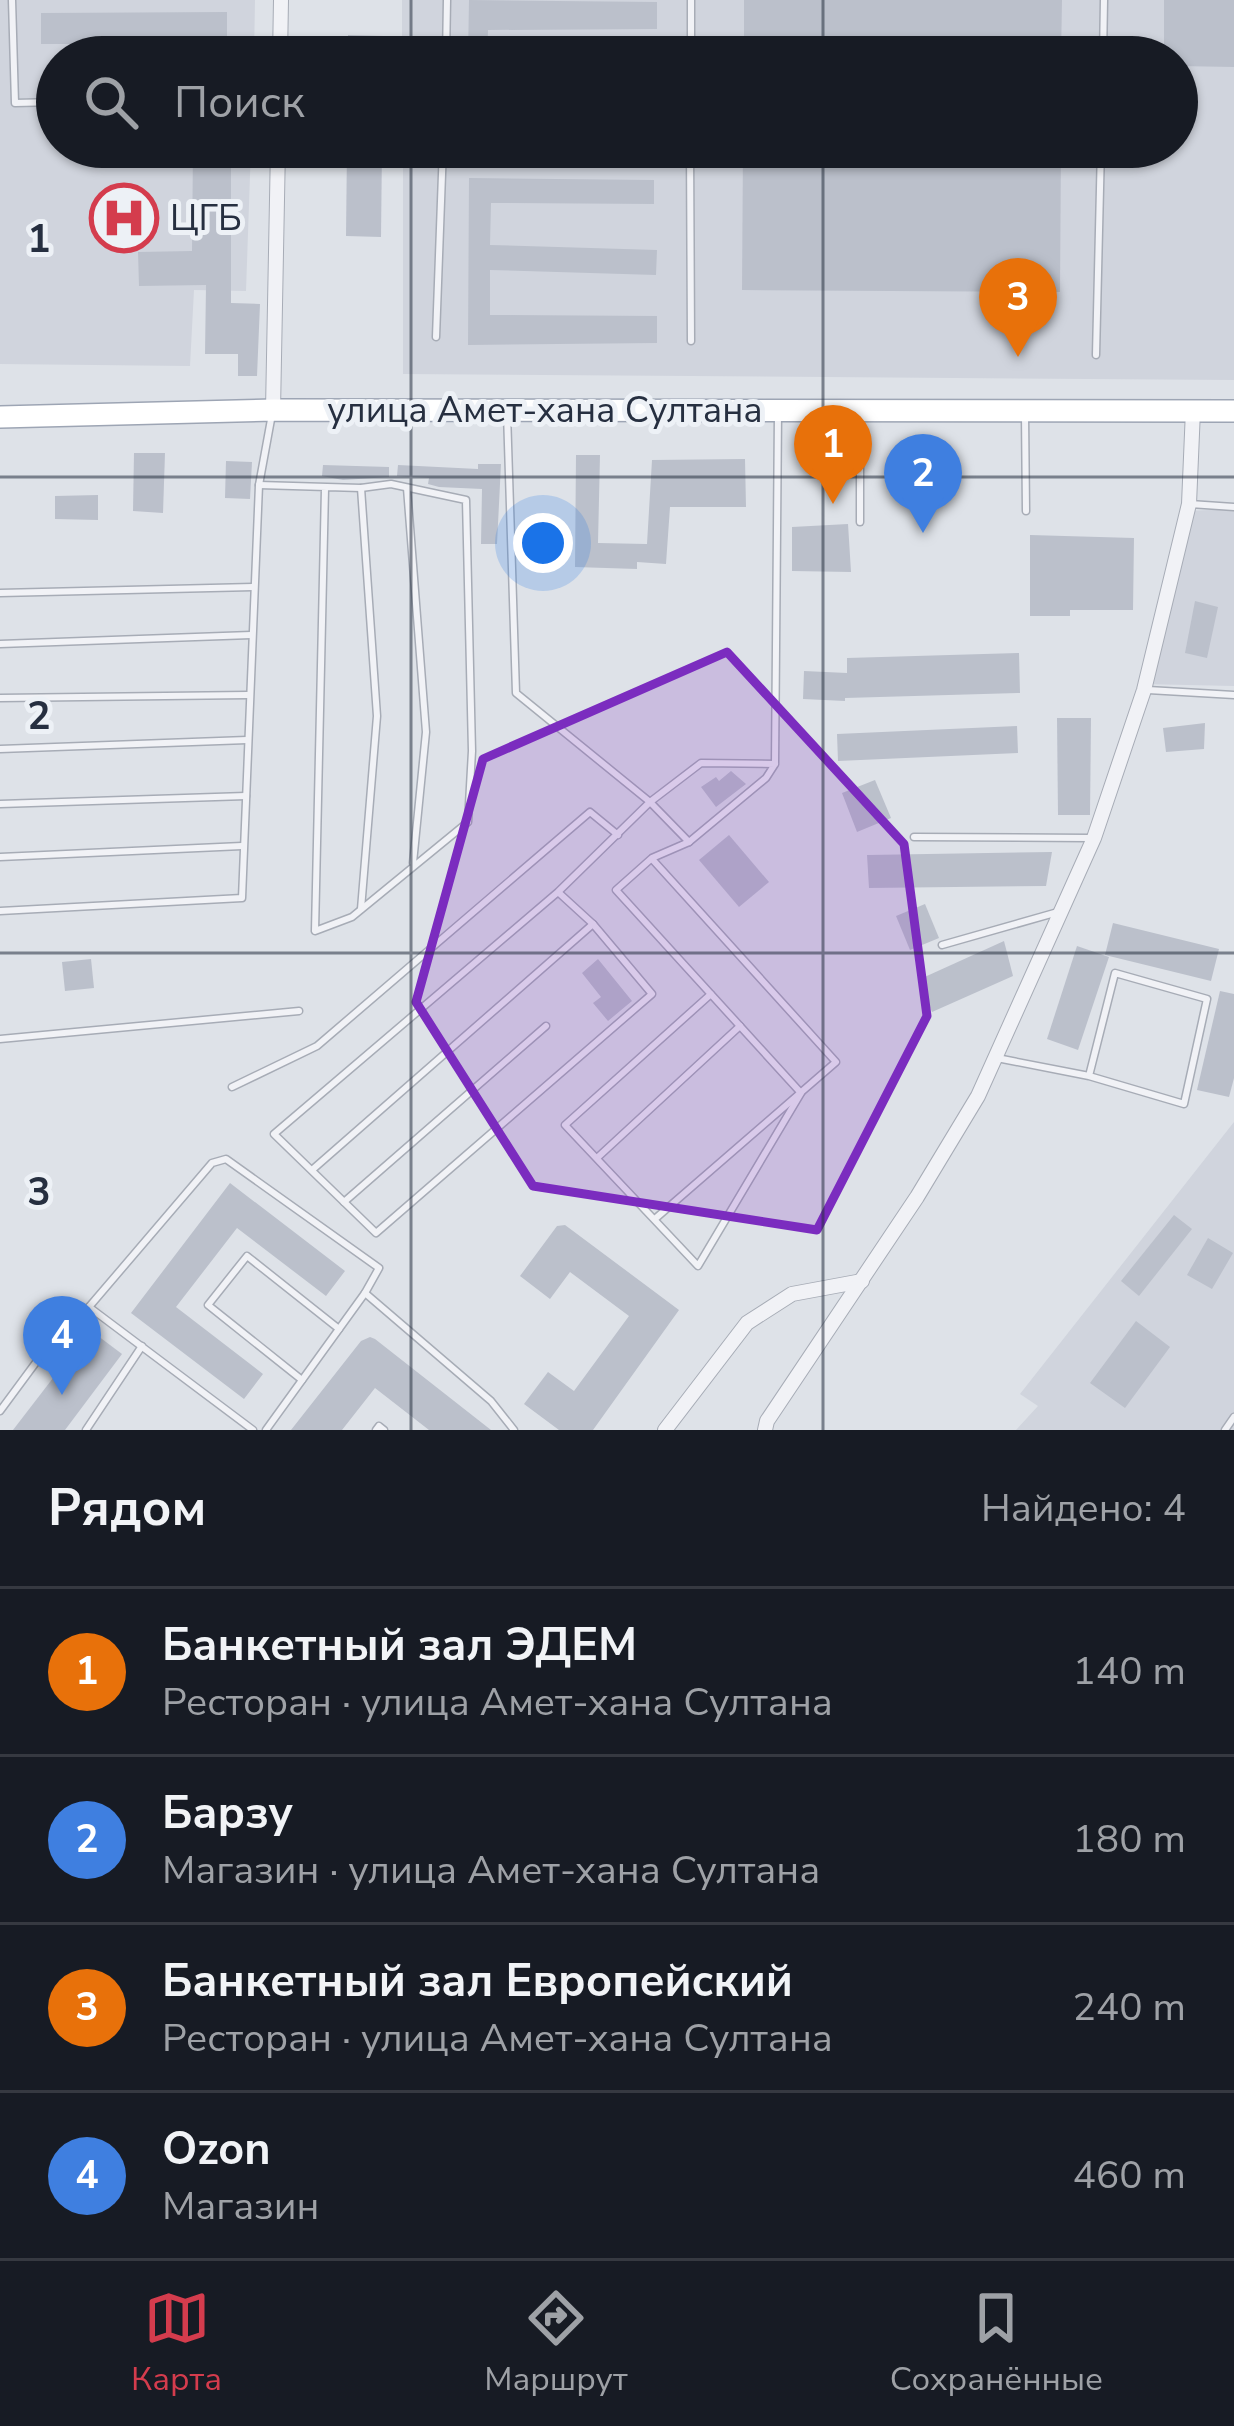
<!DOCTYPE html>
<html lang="ru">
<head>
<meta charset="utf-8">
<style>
  :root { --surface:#171b24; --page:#20242c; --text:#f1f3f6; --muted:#9ea1a6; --line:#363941; --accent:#d43c4d }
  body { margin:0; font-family:"Nunito Sans",sans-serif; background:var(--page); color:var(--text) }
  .you { position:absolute; left:543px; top:543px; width:42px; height:42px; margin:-30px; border:9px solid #fff; border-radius:50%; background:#1a73e8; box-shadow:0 0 0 18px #1a73e833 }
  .badge { display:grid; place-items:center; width:78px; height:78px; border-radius:50%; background:var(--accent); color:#fff; font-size:39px; font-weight:700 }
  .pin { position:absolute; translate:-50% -99px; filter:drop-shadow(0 3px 6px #0008) }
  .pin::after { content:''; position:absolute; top:63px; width:42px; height:36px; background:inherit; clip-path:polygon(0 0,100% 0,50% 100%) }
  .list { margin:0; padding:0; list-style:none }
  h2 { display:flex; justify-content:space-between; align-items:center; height:156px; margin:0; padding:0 48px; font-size:51px }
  h2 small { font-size:39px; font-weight:400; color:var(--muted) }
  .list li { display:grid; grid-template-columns:78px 1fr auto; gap:36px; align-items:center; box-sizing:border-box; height:168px; padding:0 48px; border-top:3px solid var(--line) }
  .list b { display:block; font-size:45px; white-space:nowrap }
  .list p { margin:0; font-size:39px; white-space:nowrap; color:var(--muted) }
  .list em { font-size:39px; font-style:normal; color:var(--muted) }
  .icon { flex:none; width:66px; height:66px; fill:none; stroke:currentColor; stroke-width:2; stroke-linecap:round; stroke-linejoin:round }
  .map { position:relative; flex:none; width:1234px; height:1430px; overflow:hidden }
  .search { position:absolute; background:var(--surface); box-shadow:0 3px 9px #0004; left:36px; right:36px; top:36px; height:132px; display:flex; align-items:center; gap:30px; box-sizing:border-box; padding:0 42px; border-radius:66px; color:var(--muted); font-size:45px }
  .sheet { height:828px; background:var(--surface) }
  nav { display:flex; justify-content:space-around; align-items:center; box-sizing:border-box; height:168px; border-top:3px solid var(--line); background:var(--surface); font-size:33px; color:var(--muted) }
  nav a { display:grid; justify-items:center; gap:6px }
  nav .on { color:var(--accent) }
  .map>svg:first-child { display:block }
  .built { fill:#d0d4dd }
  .building { fill:#bbc0cb }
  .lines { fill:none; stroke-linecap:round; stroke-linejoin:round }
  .service-casing { stroke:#a7acb6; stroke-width:9 }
  .minor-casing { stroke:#a7acb6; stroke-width:16 }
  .primary-casing { stroke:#9da5b4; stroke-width:24 }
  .service { stroke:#f1f2f6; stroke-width:6 }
  .minor { stroke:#f1f2f6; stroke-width:14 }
  .primary { stroke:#fff; stroke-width:21 }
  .marked { fill:#7b2cbf; fill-opacity:0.2; stroke:#7b2cbf; stroke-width:9; stroke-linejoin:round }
  .grid { fill:none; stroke:#262f40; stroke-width:3; stroke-opacity:0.55 }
  .labels { text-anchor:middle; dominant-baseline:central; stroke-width:10; stroke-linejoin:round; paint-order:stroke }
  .poi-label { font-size:36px; fill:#262f40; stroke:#edf1f6; text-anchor:start }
  .street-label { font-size:36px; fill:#262f40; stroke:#edf1f6 }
  .grid-label { font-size:39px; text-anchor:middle; font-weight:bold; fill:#262f40; stroke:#edf1f6; stroke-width:10; stroke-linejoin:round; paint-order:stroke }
</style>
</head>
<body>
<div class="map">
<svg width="1234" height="1430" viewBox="0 0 1234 1430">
  <rect width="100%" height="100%" fill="#dee2e8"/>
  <!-- built -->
  <g class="built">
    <polygon points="0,0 255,0 254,57 57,57 57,147 251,147 246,291 194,290 190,366 0,364"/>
    <polygon points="402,0 1234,0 1234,380 403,374 403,147 1177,147 1177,57 402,57"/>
    <polygon points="1234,509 1234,686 1141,684 1186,511"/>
    <polygon points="1234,1122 1234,1430 1016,1430 1038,1406 1020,1394"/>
  </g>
  <!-- building -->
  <g class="building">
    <polygon points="469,0 657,2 657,29 488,30 487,57 468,57"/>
    <polygon points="744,0 1062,0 1061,57 744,57"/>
    <polygon points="1164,0 1234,0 1234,67 1177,66 1177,57 1164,57"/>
    <polygon points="227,12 227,50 155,50 155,57 119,57 119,44 41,44 41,13"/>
    <polygon points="348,35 384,36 383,57 348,57"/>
    <polygon points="193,147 231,147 231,303 260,304 257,376 238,376 238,354 205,354 206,285 139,286 138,252 192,251"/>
    <polygon points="347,147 382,147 381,237 346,236"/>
    <polygon points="743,147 1061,147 1060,292 742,290"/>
    <polygon points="469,178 654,180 654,204 491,203 490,245 657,250 656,275 490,270 490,315 657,316 657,343 468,345"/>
    <polygon points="134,453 165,453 163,513 133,511"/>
    <polygon points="576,455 600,455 598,543 647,544 652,460 745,459 746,507 670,507 666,564 637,562 637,569 575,567"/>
    <polygon points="226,461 252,462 250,499 225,498"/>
    <polygon points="478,464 501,464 497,544 481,544 482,489 439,487 428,484 429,478 397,476 398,465 478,469"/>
    <polygon points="323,465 389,467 389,477 343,480 322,476"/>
    <polygon points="98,495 98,520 55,519 55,496"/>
    <polygon points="848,524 851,572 792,571 792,527"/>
    <polygon points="1030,535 1134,538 1133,610 1070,610 1070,616 1030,616"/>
    <polygon points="1195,601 1218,607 1207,658 1185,653"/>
    <polygon points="1019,653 1020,693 845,698 845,701 803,699 804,671 847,673 847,658"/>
    <polygon points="1057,718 1091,718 1090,815 1058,815"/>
    <polygon points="1205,723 1204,749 1166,752 1163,728"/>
    <polygon points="1017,726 1018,753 838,761 837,734"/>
    <polygon points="731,771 746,784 716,807 701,787 716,777 719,781"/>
    <polygon points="875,780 891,818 857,832 842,793"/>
    <polygon points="729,835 769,882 739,907 699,860"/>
    <polygon points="1052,852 1046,886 869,888 867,855"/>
    <polygon points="925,904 939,938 910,950 896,916"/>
    <polygon points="1113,923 1219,949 1211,981 1105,955"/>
    <polygon points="1004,941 1013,976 932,1012 918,980"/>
    <polygon points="1077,946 1109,957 1078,1050 1047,1039"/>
    <polygon points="91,959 94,988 65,991 62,962"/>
    <polygon points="598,959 632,1001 608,1021 593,1003 601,997 582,973"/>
    <polygon points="1220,991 1234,994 1234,1078 1229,1097 1197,1090"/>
    <polygon points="230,1183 345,1271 326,1296 237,1228 176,1307 263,1374 244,1399 131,1313"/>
    <polygon points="1174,1215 1192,1229 1139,1296 1121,1281"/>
    <polygon points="565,1225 679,1310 593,1430 559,1430 524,1404 548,1372 574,1391 629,1316 570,1272 550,1299 520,1276 557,1226"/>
    <polygon points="1208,1238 1233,1253 1212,1289 1187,1275"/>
    <polygon points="1136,1321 1170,1347 1125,1408 1090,1383"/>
    <polygon points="90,1330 122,1354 65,1430 13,1430"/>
    <polygon points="370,1337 375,1339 491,1430 429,1430 375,1388 342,1430 291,1430 361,1341"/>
  </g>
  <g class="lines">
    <defs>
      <g id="service">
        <polyline points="12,0 15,103 57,102"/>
        <polyline points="446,57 447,0"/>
        <polyline points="691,57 691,0"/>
        <polyline points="1103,57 1104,0"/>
        <polyline points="690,147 691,341"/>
        <polyline points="436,337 443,147"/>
        <polyline points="1096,355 1101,147"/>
        <polyline points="507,413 516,693 650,802 558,892 274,1134 376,1233 652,994 593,924 558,892"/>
        <polyline points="1025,414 1026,511"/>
        <polyline points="259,485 361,488 391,484 466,500 472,751 468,822 352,917 315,931 325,489"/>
        <polyline points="407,488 426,732 413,863"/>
        <polyline points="1190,504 1234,507"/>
        <polyline points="860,522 860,413"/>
        <polyline points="0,593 253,587"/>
        <polyline points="0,644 251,635"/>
        <polyline points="1148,690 1234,695"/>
        <polyline points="0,698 248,695"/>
        <polyline points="0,749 247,740"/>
        <polyline points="775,764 766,778 689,842 650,802 701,763 775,764 778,413"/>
        <polyline points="0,804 246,796"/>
        <polyline points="914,837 1090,838"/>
        <path d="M689 842 652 858 616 890C678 958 739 1025 801 1093L698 1266 565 1125 711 994"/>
        <polyline points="0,857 242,846"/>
        <polyline points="652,859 836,1062 656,1218"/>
        <polyline points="361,909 377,716 361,488"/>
        <polyline points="0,911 242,898 259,485 272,414"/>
        <polyline points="942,945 1058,912"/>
        <polyline points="0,1039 299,1011"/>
        <polyline points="997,1058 1089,1076 1115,973 1207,999 1184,1104 1089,1076"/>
        <polyline points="232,1087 317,1046 590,812 618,835"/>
        <polyline points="597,1158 740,1026"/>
        <polyline points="312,1170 593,924"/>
        <polyline points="344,1202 546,1026"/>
        <polyline points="365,1293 491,1401 514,1430"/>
        <polyline points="89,1307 253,1430"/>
        <polyline points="302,1380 208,1305 247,1256 339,1329"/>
        <polyline points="0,1411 68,1319 89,1307 212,1163 226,1159 379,1268 365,1293 266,1430"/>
        <polyline points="86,1430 142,1346"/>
        <polyline points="376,1430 379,1426 384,1430"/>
        <polyline points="1225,1430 1234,1417"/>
      </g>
      <g id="minor">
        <polyline points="280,57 281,0"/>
        <polyline points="273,410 278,147"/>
        <polyline points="665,1430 747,1323 792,1294 862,1281"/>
        <polyline points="765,1430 767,1421 917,1197 978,1096 1094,838 1144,690 1189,504 1193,410"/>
      </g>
      <polyline id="primary" points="0,417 273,410 1234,411"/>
    </defs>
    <!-- service casing -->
    <use href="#service" class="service-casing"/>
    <!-- minor casing -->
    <use href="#minor" class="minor-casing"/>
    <!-- primary casing -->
    <use href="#primary" class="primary-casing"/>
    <!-- service -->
    <use href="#service" class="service"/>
    <!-- minor -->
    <use href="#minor" class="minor"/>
    <!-- primary -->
    <use href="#primary" class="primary"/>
  </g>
  <!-- marked area -->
  <path class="marked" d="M727 652 904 844 927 1016 817 1230 533 1186 416 1002 483 759Z"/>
  <!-- grid -->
  <path class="grid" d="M411 0V57M823 0V57M411 147V1430M823 147V1430M0 477H1234M0 953H1234"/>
  <!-- icons -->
  <defs>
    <symbol id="hospital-ring" viewBox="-11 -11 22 22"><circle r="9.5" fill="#edf1f6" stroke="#d43c4d" stroke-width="1.5"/><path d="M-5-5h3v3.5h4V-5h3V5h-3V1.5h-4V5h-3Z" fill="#d43c4d"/></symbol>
  </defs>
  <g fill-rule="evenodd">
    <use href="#hospital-ring" x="86" y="180" width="76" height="76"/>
  </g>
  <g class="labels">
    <!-- poi labels -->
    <g class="poi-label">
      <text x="170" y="218">ЦГБ</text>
    </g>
    <!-- street labels -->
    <g class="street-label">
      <text x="545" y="410">улица Амет-хана Султана</text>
    </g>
  </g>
  <g class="grid-label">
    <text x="39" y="252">1</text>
    <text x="39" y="729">2</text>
    <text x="39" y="1205">3</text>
  </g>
</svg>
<div class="you"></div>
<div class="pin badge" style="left:833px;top:504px;background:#e8710a">1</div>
<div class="pin badge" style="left:923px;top:533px;background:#3f7fe0">2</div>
<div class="pin badge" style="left:1018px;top:357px;background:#e8710a">3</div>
<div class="pin badge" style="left:62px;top:1395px;background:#3f7fe0">4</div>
<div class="search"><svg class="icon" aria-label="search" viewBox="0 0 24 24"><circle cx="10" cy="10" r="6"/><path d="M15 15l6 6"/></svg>Поиск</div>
</div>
<section class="sheet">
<h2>Рядом<small>Найдено: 4</small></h2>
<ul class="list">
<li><span class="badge" style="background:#e8710a">1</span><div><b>Банкетный зал ЭДЕМ</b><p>Ресторан · улица Амет-хана Султана</p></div><em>140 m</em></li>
<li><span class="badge" style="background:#3f7fe0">2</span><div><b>Барзу</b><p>Магазин · улица Амет-хана Султана</p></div><em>180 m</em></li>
<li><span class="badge" style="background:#e8710a">3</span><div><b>Банкетный зал Европейский</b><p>Ресторан · улица Амет-хана Султана</p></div><em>240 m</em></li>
<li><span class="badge" style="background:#3f7fe0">4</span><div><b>Ozon</b><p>Магазин</p></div><em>460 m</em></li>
</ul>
</section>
<nav>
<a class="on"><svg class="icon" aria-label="map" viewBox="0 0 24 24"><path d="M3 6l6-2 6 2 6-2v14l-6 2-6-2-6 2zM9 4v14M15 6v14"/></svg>Карта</a>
<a><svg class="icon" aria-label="directions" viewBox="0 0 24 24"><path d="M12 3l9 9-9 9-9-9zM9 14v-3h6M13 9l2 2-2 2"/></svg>Маршрут</a>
<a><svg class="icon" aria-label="saved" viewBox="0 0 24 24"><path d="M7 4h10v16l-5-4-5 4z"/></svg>Сохранённые</a>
</nav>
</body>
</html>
